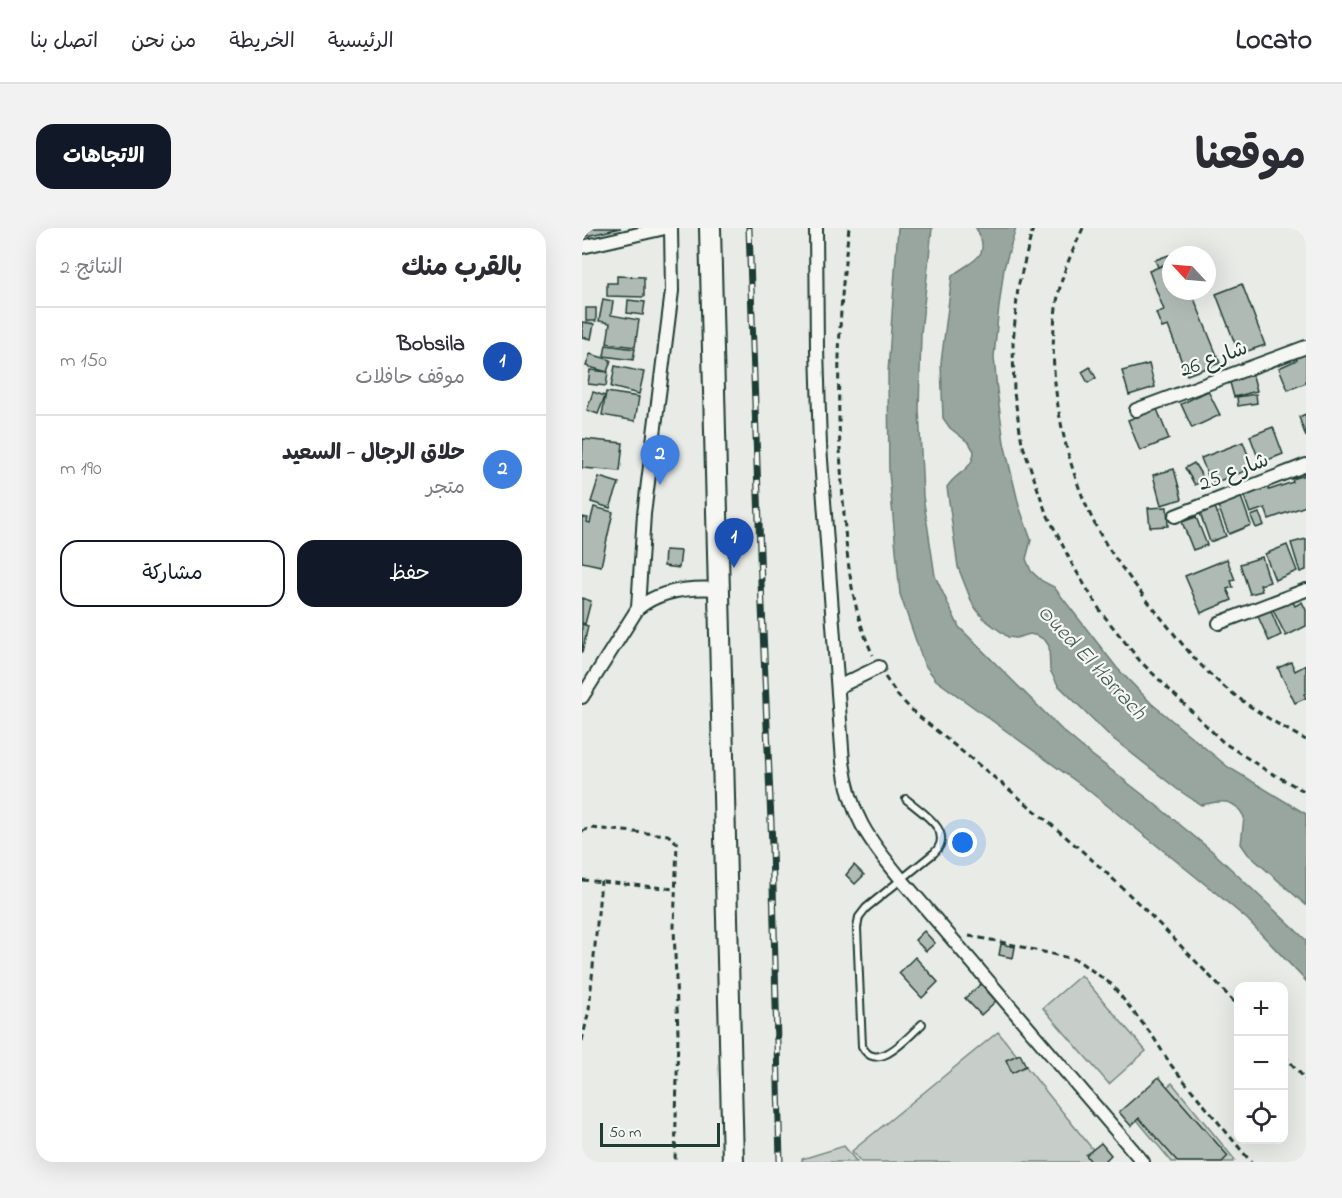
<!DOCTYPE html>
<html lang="ar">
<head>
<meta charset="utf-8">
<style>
  :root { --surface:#fff; --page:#f2f2f3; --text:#2b2b33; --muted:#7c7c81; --line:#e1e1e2; --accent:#111827 }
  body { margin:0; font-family:"Indie Flower","Playpen Sans Arabic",sans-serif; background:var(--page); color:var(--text); direction:rtl }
  .controls { position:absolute; right:18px; bottom:18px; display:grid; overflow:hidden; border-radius:12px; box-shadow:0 6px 24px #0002 }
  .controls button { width:54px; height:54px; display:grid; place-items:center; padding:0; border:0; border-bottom:2px solid var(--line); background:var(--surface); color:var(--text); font:30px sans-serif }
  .compass { position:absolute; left:580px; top:18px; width:54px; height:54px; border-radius:50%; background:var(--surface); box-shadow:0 6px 24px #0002; rotate:296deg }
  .scale { position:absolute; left:18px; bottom:15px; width:120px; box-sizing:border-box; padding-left:6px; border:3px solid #1f3d34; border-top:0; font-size:16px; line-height:21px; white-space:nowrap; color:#1f3d34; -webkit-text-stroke:4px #f6f6f2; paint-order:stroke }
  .you { position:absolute; left:381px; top:615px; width:21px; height:21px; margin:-15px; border:4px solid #fff; border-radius:50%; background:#1a73e8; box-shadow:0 0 0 9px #1a73e833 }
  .badge { display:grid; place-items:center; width:39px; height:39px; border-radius:50%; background:var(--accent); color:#fff; font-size:20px; font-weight:700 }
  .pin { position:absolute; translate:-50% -50px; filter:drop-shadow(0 2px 3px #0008) }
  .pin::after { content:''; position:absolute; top:32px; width:21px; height:18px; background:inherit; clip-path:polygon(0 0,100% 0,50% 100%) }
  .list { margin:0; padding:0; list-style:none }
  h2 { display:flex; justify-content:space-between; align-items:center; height:78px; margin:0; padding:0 24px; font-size:26px }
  h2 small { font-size:20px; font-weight:400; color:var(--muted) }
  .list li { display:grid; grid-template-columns:39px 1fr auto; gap:18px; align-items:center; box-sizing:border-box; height:108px; padding:0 24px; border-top:2px solid var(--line) }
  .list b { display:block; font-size:22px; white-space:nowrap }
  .list p { margin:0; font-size:20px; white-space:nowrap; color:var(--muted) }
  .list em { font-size:20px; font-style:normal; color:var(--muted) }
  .actions { display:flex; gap:12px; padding:18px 24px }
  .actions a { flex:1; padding:14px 0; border:2px solid var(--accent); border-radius:18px; text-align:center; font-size:21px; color:var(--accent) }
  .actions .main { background:var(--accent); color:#fff }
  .icon { flex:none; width:33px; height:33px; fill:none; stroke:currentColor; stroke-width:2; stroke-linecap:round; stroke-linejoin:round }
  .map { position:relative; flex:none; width:724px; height:934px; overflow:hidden; direction:ltr; border-radius:18px }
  header { display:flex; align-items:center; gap:36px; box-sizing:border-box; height:84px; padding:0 30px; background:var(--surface); border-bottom:2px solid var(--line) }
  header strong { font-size:28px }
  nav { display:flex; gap:33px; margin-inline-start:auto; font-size:21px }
  .intro { display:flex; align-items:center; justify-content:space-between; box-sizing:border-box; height:144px; padding:0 36px }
  h1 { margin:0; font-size:42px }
  .button { padding:15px 27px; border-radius:18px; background:var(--accent); color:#fff; font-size:21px; font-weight:700 }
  main { display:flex; gap:36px; padding:0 36px }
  aside { flex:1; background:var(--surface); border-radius:18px; box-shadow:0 6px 24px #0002 }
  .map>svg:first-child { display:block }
  .green { fill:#c7cec9; stroke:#73867e; stroke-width:1.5 }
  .water { fill:#99a6a0; stroke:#687c75; stroke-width:1.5 }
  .building { fill:#b0bab5; stroke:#1f3d34; stroke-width:1.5 }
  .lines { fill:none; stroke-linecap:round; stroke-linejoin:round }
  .lane-casing { stroke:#1f3d34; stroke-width:10 }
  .street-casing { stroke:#1f3d34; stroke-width:16 }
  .primary-casing { stroke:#1f3d34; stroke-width:24 }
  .path { stroke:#1f3d34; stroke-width:3; stroke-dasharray:6 4.5; stroke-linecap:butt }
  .lane { stroke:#f6f6f2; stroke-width:6 }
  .street { stroke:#f6f6f2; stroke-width:12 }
  .primary { stroke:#f6f6f2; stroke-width:20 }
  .rail-casing { stroke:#1f3d34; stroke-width:7 }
  .rail { stroke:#f6f6f2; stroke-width:4.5; stroke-dasharray:14; stroke-linecap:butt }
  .labels { text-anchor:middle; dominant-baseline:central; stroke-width:4.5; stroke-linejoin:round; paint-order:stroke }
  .street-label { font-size:21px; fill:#1f3d34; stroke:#f6f6f2 }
  .water-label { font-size:22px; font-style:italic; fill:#445c54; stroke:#f6f6f2 }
</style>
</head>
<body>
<header>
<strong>Locato</strong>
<nav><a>الرئيسية</a><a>الخريطة</a><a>من نحن</a><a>اتصل بنا</a></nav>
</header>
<div class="intro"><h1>موقعنا</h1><a class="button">الاتجاهات</a></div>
<main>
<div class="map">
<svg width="724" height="934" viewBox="0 0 724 934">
  <rect width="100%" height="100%" fill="#e9ebe7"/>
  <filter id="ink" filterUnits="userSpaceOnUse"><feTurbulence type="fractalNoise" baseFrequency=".0167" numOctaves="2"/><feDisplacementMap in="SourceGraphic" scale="12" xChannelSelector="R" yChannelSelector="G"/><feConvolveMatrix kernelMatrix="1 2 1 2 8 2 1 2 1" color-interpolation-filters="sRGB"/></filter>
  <g filter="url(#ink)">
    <!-- green -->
    <g class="green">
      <polygon points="499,747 564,823 527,856 461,780"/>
      <polygon points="416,804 521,934 279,934 270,923"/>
      <polygon points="590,855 653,932 651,934 590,934 551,887"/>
      <polygon points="262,918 275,934 220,934 220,931"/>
    </g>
    <!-- water -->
    <g class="water">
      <polygon points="316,0 350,0 339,105 337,181 341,268 353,348 377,399 480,502 506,524 574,577 630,623 724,712 724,753 665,691 634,665 506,562 354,452 342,436 318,366 307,244 306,145"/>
      <path d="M394 0H434L422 40 416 87 412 129 415 162 422 215 437 278 449 312 444 331 449 343 460 353 472 359 535 440 570 476 646 539 724 586V677L666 626 659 616 662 589C652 569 639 573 619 577L595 561 529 509 476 457 468 442 467 418 463 412 456 408 448 406 434 410 426 409 402 391 391 377 376 339 365 259C375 243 391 243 392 223L387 215 368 200 361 190 359 135 370 48C387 33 412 31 394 0Z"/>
    </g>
    <!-- building -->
    <g class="building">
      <polygon points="0,0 39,0 0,9"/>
      <polygon points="587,27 589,34 576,39 573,32"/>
      <polygon points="589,34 589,63 609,63 638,135 605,147 586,98 580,100 574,85 582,82 567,43"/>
      <polygon points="35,48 62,49 62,69 25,68 25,55 35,55"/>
      <polygon points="660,56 683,117 657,126 634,66"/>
      <polygon points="21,71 31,73 29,87 57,92 53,119 25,115 28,95 17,93"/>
      <polygon points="46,72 63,74 61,87 45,85"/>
      <rect x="4" y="80" width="10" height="13"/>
      <polygon points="0,94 12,96 9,111 0,109 0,111"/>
      <polygon points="24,117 53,121 51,132 22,128"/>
      <polygon points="8,126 29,132 25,144 4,138"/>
      <polygon points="724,126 724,155 706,162 697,140 715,132 714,130"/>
      <polygon points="567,136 573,159 547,167 540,143"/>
      <polygon points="33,138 62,144 57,166 29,159"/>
      <polygon points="508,139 514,150 506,155 500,144"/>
      <polygon points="8,142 26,144 24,158 6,156"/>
      <polygon points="670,144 675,163 652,169 647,151"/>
      <polygon points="626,163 638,187 610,200 599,176"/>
      <polygon points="11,164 23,168 16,186 5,182"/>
      <polygon points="24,164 57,169 53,193 20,187"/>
      <polygon points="674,166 675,175 656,178 655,169"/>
      <polygon points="575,181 587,211 558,223 546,192"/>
      <polygon points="724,186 724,209 717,189"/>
      <polygon points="691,199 701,226 678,235 668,208"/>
      <polygon points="1,211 41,215 38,243 0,240"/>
      <polygon points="661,214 671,240 629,256 619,230"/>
      <polygon points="612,235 622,251 613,257 603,240"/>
      <polygon points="592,241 600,271 579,277 571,247"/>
      <polygon points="724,247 724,278 687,291 683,280 668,285 661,265 685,256 687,262 711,254 710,251"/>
      <polygon points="17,249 37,255 28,280 9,274"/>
      <polygon points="659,269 669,297 647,306 636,278"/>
      <polygon points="12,279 31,284 19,338 0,334 0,289 6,290 5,294 8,295"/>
      <polygon points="585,279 586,298 568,299 566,280"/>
      <polygon points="633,279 644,308 628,314 618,285"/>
      <polygon points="677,285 682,297 674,300 669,288"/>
      <polygon points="614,289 625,317 611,322 600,294"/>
      <polygon points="724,311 724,342 718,344 709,315"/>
      <polygon points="705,317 715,343 693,352 683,326"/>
      <polygon points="83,322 99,323 97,340 82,338"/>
      <polygon points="680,329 688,354 678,357 680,363 668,366 658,336"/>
      <polygon points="645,331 653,352 649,353 651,359 645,361 650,372 619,385 603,348"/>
      <polygon points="0,370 9,373 3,396 0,395"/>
      <polygon points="710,372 713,378 720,374 724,382 724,398 704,408 691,382"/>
      <polygon points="688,381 699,407 687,413 675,386"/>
      <polygon points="0,396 6,398 0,425"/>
      <polygon points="709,434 713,443 724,437 724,465 722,466 724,470 713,475 696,440"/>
      <polygon points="272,637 282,647 273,656 264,647"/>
      <polygon points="342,703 353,715 344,723 333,712"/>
      <polygon points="419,716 433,719 431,730 417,727"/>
      <polygon points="333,729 356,754 340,770 317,745"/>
      <polygon points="399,756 414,773 399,787 383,770"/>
      <polygon points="438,826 444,838 430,845 424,832"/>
      <polygon points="577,849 646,928 640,934 596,934 557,890 549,898 537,884"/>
      <polygon points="519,915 529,927 522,934 509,934 504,927"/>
    </g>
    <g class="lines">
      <defs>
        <path id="lane" d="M324 571C339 584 374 604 352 625L284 680 277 689 275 700 280 818C294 847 327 808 340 796"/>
        <g id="street">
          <path d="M234 0 235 121 238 218 261 534C268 588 286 610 319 651L561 934"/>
          <polyline points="0,19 83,0"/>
          <polyline points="554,182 724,119"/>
          <polyline points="593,288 724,237"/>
          <polyline points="56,380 62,286 90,63 89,0"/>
          <polyline points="637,395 724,362"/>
          <polyline points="256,459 297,439"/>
          <path d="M0 469 56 380C78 362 109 359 137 361"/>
        </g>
        <polyline id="primary" points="128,0 151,934"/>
      </defs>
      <!-- lane casing -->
      <use href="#lane" class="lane-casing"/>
      <!-- street casing -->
      <use href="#street" class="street-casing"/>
      <!-- primary casing -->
      <use href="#primary" class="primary-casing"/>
      <!-- path -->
      <g class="path">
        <path d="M267 0C255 92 254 178 261 270 264 323 268 379 291 427"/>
        <polyline points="451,0 436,59 431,115 432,165 440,215 463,282 490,336 519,384 558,433 641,514 682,541 724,564"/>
        <path d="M501 0C495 14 488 28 483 42 456 120 479 235 518 306 532 331 550 353 568 376 588 400 607 427 630 448 658 474 691 494 724 512"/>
        <path d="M303 449 316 468 334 486C395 536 458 585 517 638 566 683 611 730 656 778"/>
        <polyline points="0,603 9,600 86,607 95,615 92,699 96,805 93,934"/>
        <polyline points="0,652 93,661"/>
        <polyline points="387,708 415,713 495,732 529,756 570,807 589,837 669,934"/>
        <polyline points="0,813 7,782 19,653"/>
        <polyline points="702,827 724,852"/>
      </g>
      <!-- lane -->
      <use href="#lane" class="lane"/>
      <!-- street -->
      <use href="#street" class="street"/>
      <!-- primary -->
      <use href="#primary" class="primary"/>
      <defs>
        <polyline id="rail" points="167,0 179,354 190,618 198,934"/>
      </defs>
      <!-- rail casing -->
      <use href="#rail" class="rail-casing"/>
      <!-- rail -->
      <use href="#rail" class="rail"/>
    </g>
  </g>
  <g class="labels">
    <!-- street labels -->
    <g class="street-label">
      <text transform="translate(632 132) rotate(-20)">شارع 26</text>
      <text transform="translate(652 245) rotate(-21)">شارع 25</text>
    </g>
    <!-- water labels -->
    <g class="water-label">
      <text transform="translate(509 435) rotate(47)">Oued El Harrach</text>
    </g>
  </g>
</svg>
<div class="controls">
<button>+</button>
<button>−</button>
<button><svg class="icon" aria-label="locate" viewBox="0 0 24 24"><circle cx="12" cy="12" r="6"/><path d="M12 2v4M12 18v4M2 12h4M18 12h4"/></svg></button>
</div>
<svg class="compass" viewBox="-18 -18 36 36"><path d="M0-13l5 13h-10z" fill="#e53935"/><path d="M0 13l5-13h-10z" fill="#7c7c81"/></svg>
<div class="scale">50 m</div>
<div class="you"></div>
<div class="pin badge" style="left:152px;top:340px;background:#1a4fb4">1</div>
<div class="pin badge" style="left:78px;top:257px;background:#3f7fe0">2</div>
</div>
<aside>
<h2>بالقرب منك<small>النتائج: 2</small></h2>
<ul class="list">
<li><span class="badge" style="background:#1a4fb4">1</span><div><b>Bobsila</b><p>موقف حافلات</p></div><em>150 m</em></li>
<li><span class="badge" style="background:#3f7fe0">2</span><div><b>حلاق الرجال - السعيد</b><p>متجر</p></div><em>190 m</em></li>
</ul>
<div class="actions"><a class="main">حفظ</a><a>مشاركة</a></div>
</aside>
</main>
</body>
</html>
